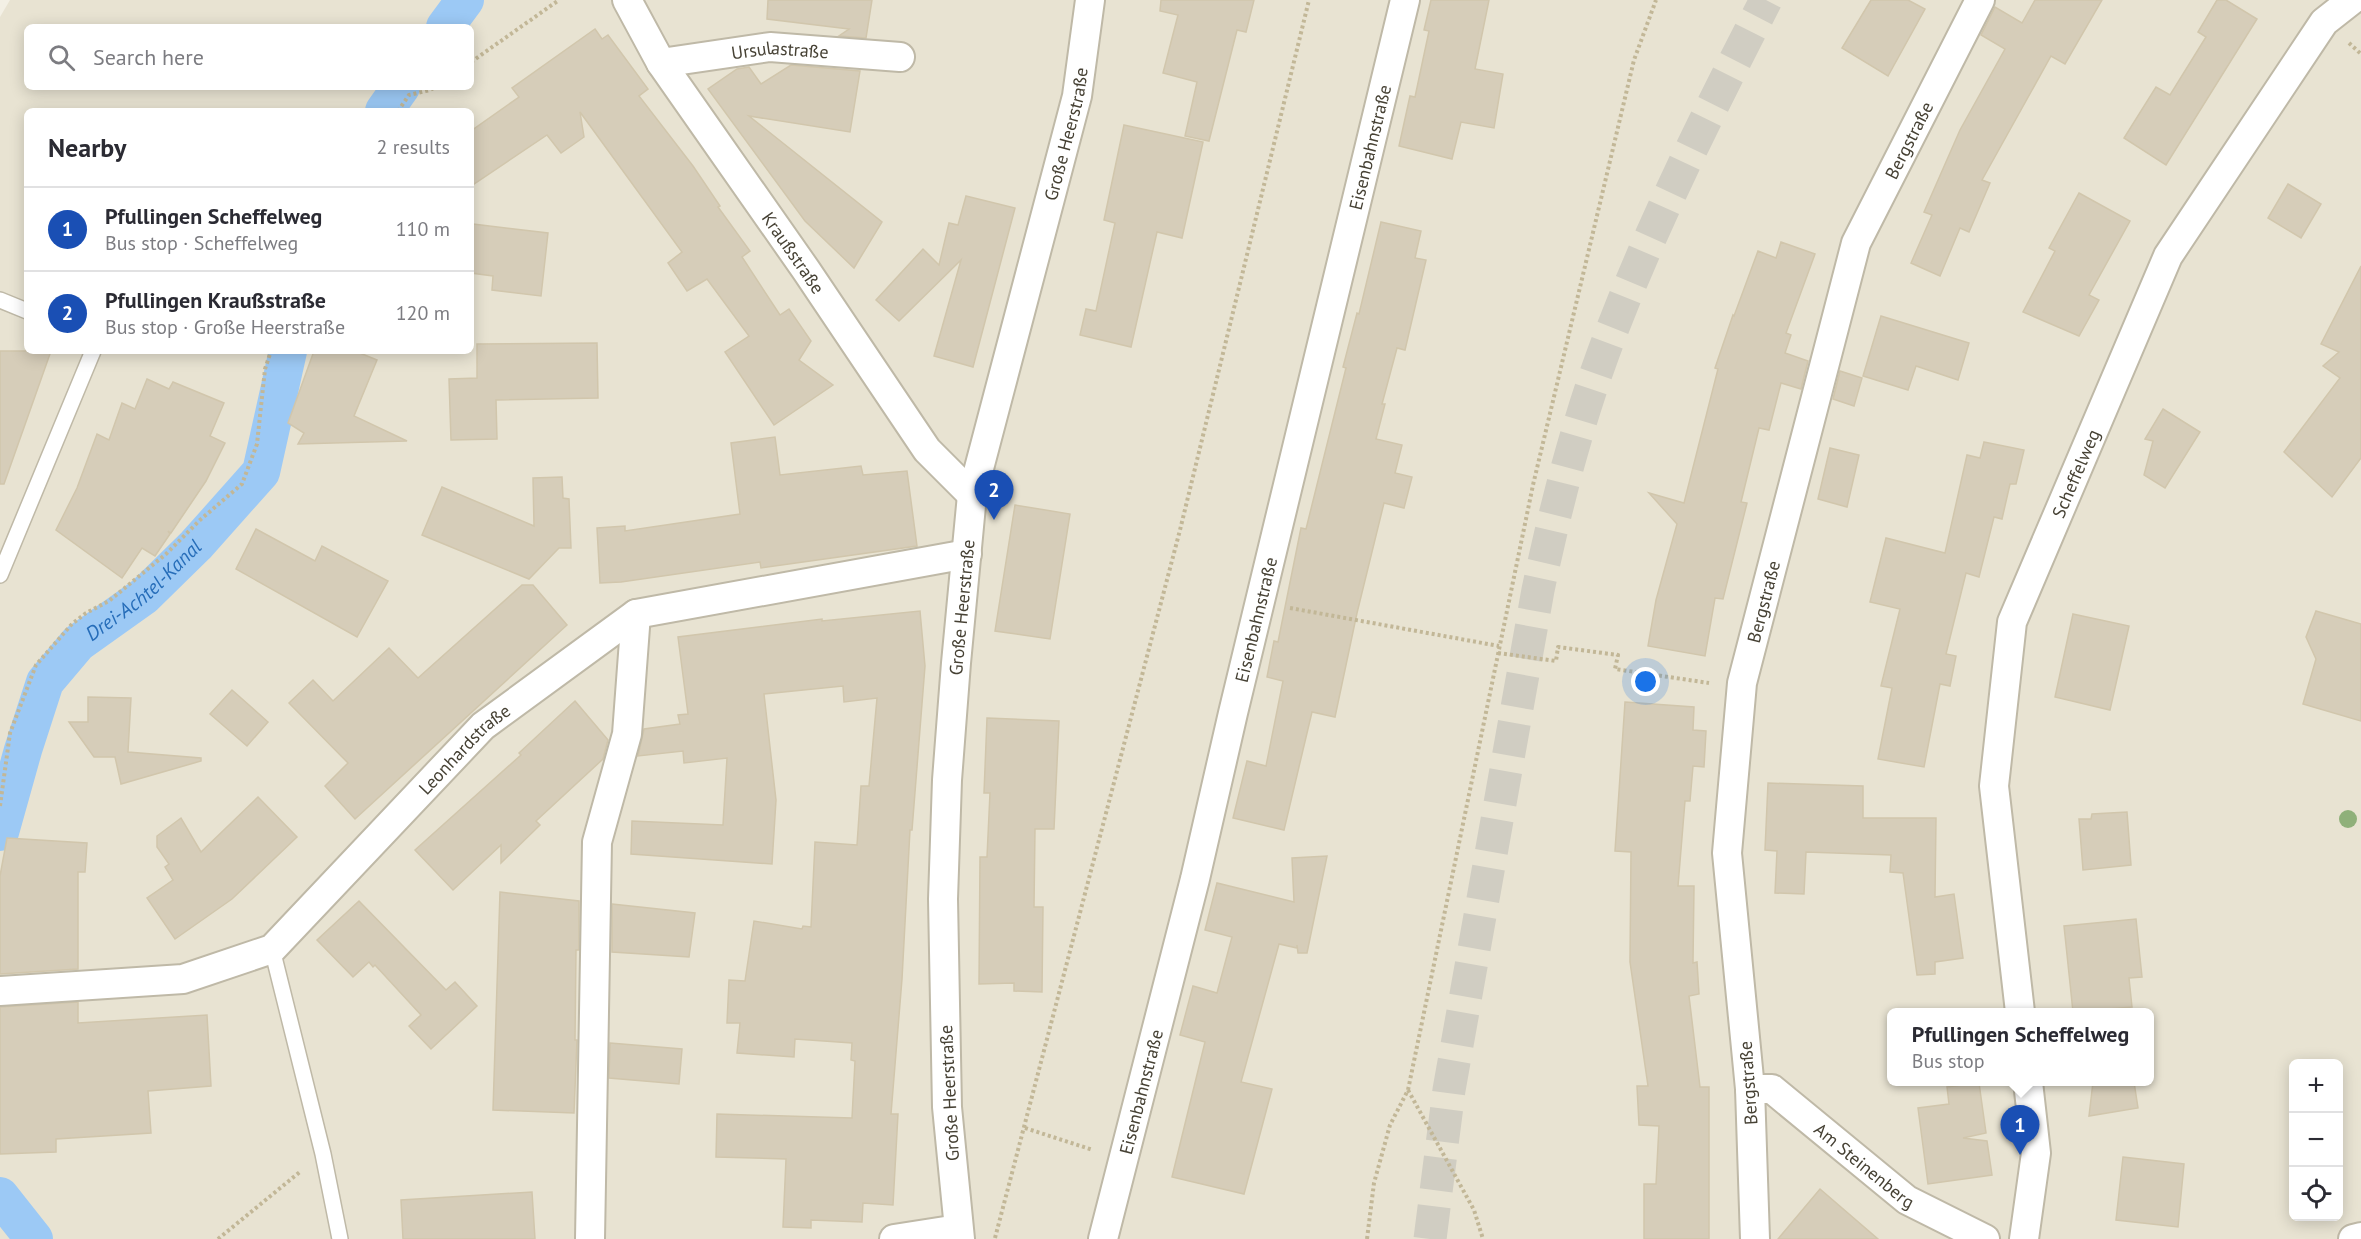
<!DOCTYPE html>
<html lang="en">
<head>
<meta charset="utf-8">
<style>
  :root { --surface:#fff; --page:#f2f2f3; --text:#2b2b33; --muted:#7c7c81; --line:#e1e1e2; --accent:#db2777 }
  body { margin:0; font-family:"PT Sans",sans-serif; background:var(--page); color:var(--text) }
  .controls { position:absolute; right:18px; bottom:18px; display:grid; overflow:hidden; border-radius:9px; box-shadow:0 3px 15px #0003 }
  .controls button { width:54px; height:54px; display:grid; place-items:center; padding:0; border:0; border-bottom:2px solid var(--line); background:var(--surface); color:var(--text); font:30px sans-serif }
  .you { position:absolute; left:1646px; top:682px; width:21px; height:21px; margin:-15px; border:4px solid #fff; border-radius:50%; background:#1a73e8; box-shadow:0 0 0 9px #1a73e833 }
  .badge { display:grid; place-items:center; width:39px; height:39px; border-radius:50%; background:var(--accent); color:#fff; font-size:20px; font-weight:700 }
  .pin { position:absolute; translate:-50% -50px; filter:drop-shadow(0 2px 3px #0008) }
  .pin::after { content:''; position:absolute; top:32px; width:21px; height:18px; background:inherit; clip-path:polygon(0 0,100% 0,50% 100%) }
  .popup { position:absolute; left:1887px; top:1008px; width:267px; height:78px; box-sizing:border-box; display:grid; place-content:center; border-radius:9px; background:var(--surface); filter:drop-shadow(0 2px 4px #0005); font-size:20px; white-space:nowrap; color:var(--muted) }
  .popup b { font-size:22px; color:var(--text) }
  .popup::after { content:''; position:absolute; left:50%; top:100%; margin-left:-12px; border:12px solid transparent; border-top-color:var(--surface) }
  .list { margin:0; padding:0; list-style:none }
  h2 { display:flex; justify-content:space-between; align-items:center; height:78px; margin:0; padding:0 24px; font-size:26px }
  h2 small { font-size:20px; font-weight:400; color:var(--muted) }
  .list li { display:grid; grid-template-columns:39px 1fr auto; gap:18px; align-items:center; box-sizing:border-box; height:84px; padding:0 24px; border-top:2px solid var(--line) }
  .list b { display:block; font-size:22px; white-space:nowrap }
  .list p { margin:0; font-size:20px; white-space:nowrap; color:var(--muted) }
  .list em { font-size:20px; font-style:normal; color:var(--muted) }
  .icon { flex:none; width:33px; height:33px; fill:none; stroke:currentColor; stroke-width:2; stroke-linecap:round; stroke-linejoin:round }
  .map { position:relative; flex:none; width:2361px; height:1239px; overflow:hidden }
  .search { position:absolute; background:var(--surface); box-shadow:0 3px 15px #0003; left:24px; top:24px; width:450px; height:66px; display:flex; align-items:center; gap:15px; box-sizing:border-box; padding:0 21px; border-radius:9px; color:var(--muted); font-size:22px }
  .panel { position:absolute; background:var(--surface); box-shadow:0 3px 15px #0003; left:24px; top:108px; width:450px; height:246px; border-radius:9px }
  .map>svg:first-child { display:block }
  .residential { fill:#e8e3d2; fill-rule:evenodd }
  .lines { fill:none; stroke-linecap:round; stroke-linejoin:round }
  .canal { stroke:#9cc9f5; stroke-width:38 }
  .building { fill:#d6cdb9; stroke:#d1c6ac; stroke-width:1.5 }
  .primary-tunnel { stroke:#d0cdc2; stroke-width:33; stroke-dasharray:33 16; stroke-linecap:butt }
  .lane-casing { stroke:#bfb9a7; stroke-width:18 }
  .street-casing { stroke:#bfb9a7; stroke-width:32 }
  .path { stroke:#c2b797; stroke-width:4; stroke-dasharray:3 3; stroke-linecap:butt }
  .lane { stroke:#fff; stroke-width:15 }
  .street { stroke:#fff; stroke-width:28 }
  .tree { fill:#8fb07a }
  .labels { text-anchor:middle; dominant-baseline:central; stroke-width:4.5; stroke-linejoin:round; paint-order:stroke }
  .street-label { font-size:18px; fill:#464134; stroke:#fff }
  .water-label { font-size:20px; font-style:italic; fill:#266db9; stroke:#fff }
</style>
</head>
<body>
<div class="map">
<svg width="2361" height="1239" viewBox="0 0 2361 1239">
  <rect width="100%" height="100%" fill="#f3f0e5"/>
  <!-- residential -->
  <path class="residential" d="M10 0H2361V1239H0V17ZM27 27H471V87H27ZM27 111H471V351H27ZM1891 1012H2149V1082H1891ZM2294 1064H2338V1216H2294Z"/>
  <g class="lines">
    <!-- canal -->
    <g class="canal">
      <polyline points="445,27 465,0"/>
      <polyline points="384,111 401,87"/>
      <path id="s1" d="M0 832 23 750 45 682 78 643 144 596 196 545 261 472 288 351"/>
      <polyline points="0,1196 34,1239"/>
    </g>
  </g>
  <!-- building -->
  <g class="building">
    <polygon points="768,0 872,0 866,38 839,36 849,29 767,19"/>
    <polygon points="1161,0 1254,0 1246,32 1237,30 1209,141 1185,136 1197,82 1163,73 1178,15 1160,11"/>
    <polygon points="1431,0 1489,0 1475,69 1503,74 1494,128 1461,122 1452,159 1399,146 1410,96 1415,97 1429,31 1424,30"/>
    <polygon points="1871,0 1908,0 1925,9 1888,76 1842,48"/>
    <polygon points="2035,0 2102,0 2065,64 2051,56 1982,180 1990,183 1969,232 1960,228 1940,276 1911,263 1932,215 1924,212 1960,130 2005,49 1981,35 1995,7 2022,23"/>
    <polygon points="2217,0 2226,0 2257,19 2166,165 2124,138 2156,87 2170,95 2206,37 2198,32"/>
    <polygon points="595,29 602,39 608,35 648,89 639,96 693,166 720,206 718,207 750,251 742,257 780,315 789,309 811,341 799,360 833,385 774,425 725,352 749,336 707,279 687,291 668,263 682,252 580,112 584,137 561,153 547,135 471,186 471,131 519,97 512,88"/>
    <polygon points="791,65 860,71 850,132 749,116 882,222 854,268 805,221 708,89 737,69 749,67 761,84"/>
    <polygon points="1124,125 1203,142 1182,238 1157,232 1131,347 1080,335 1086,309 1096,311 1115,223 1104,220"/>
    <polygon points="2288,184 2321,204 2301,238 2268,218"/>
    <polygon points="2079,193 2130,221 2089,295 2099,300 2079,336 2023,312 2055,251 2049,248"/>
    <polygon points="966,196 1015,208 973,367 934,356 961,260 899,321 876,300 923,249 939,265 949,223 958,225"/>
    <polygon points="1381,222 1421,231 1415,258 1426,260 1405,350 1397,348 1382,404 1385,404 1376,439 1402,445 1395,473 1412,477 1404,508 1384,503 1357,613 1335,717 1312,712 1284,830 1233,818 1247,761 1266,766 1283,681 1267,677 1274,641 1278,642 1301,528 1306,529 1346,368 1343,367 1357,313 1359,314"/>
    <polygon points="473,224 548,233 541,296 492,290 493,276 471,273"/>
    <polygon points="1781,242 1815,254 1786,333 1791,335 1785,353 1808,361 1801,389 1781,383 1769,430 1759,428 1741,502 1747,503 1723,599 1715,598 1705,656 1648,646 1656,600 1677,524 1649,493 1684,503 1718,369 1715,368 1733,315 1734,316 1758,251 1776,258"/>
    <polygon points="2361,266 2361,458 2332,497 2284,452 2340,378 2323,366 2339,352 2321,344"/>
    <polygon points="1881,316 1969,343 1958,380 1916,366 1908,390 1863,376"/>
    <polygon points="597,343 598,398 496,400 497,439 451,440 449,379 477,378 477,344"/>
    <polygon points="0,351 51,351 4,484 0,484"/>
    <polygon points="314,351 355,351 377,360 354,416 407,441 298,444 304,433 288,423"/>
    <polygon points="1840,371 1862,378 1854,406 1833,399"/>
    <polygon points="147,379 169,389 173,382 224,403 210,436 225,443 206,481 171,533 168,531 170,534 155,556 142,548 122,578 56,530 77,488 97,434 109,440 122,403 135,409"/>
    <polygon points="2163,409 2200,432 2165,488 2144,475 2153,441 2145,439"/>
    <polygon points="775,437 780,475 861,466 863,475 907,471 917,546 761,568 760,562 621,582 600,583 597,528 625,526 625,531 740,514 731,443"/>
    <polygon points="1984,442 2024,450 2016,484 2010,484 2002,519 1994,517 1979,577 1966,573 1946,654 1956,656 1950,686 1940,684 1924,767 1878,759 1892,688 1881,686 1900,609 1870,602 1886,538 1945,553 1967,455 1980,458"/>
    <polygon points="1830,448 1859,455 1847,507 1818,499"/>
    <polygon points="562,477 563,498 569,499 571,548 559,548 529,579 422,535 442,487 534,526 533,478"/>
    <polygon points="1015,505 1070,514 1050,639 995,631"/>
    <polygon points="256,529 315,561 322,546 388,581 357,637 236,569"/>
    <polygon points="522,585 533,585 567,625 355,819 325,786 348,763 289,703 313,680 333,701 389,648 418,678"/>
    <polygon points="920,611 925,666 912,830 910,830 902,979 891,1114 898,1114 893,1205 863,1203 862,1222 811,1220 811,1228 783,1227 786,1159 716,1157 717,1114 852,1118 855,1061 851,1060 852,1043 795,1039 794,1057 737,1053 740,1023 727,1023 729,980 745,981 754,921 802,929 803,926 811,927 815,842 857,845 861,786 869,786 877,698 844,702 843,686 764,694 776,800 772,864 631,854 632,821 723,825 727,758 684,763 683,751 638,756 644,729 680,724 678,715 688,714 678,637 822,619 822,621"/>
    <polygon points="2316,611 2361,624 2361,721 2303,704 2316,659 2306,637"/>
    <polygon points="2073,614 2129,626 2110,710 2055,697"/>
    <polygon points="232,690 268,722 247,746 210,714"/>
    <polygon points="88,697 131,698 128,752 201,758 201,761 121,784 115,757 94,757 69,722 88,722"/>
    <polygon points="575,701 608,740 603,759 536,821 540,825 501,863 501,845 453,890 415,850 521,755 519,753"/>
    <polygon points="1625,702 1694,707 1693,730 1706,731 1704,767 1693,766 1690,801 1685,801 1678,886 1694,886 1693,963 1697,962 1699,994 1689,996 1700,1087 1709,1087 1709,1239 1644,1239 1644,1184 1656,1184 1659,1126 1639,1125 1637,1086 1648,1086 1630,962 1631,852 1615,851"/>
    <polygon points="987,718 1059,721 1054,829 1035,829 1034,907 1043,907 1042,992 1014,991 1014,983 979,984 980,857 987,857 990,793 984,793"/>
    <polygon points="1768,783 1863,786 1863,818 1936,818 1935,897 1954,894 1963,958 1935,962 1935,974 1917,975 1903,873 1890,872 1891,855 1806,852 1804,894 1775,893 1777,851 1765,850"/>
    <polygon points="258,797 297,837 232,899 175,939 147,898 173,880 165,867 169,864 157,847 157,836 181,818 201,852"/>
    <polygon points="2127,812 2131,865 2083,870 2079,819 2091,819 2092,814"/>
    <polygon points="7,838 87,843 85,872 78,872 78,969 0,974 0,876"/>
    <polygon points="1327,856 1307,953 1298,953 1297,945 1297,948 1279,944 1241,1082 1272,1089 1244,1194 1172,1177 1205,1042 1180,1035 1193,986 1217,993 1232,937 1205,930 1217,883 1294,902 1292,858"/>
    <polygon points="500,892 579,901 579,950 576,950 575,1040 577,1040 574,1113 493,1110"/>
    <polygon points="359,901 446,990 455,982 477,1006 431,1049 409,1026 421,1015 375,965 373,967 369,962 353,977 317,940"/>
    <polygon points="612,904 695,913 689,957 612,952"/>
    <polygon points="2136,919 2142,977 2129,978 2132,1007 2073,1012 2064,926"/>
    <polygon points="78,1002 78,1023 207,1015 211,1086 148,1091 151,1133 56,1139 56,1152 0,1154 0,1007"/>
    <polygon points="610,1043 682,1049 679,1084 609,1078"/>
    <polygon points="2093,1082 2134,1082 2138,1108 2089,1116"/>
    <polygon points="1979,1083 1986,1133 1963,1138 1987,1141 1992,1175 1928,1184 1918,1108 1949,1104 1947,1087"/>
    <polygon points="2123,1157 2184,1164 2178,1227 2116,1220"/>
    <polygon points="1820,1189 1878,1239 1778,1239"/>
    <polygon points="532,1192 535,1239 403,1239 401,1200"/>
  </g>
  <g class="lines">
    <!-- primary-tunnel -->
    <path class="primary-tunnel" d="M1430 1239 1449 1090 1538 590C1555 510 1575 431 1603 354 1648 232 1707 115 1766 0"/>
    <defs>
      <g id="lane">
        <polyline points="0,300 27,311"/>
        <polyline points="0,575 93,351"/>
        <polyline points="272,949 323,1154 340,1239"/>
      </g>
      <g id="street">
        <path id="s2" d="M627 0 661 63 806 270 927 450 972 495"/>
        <path id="s3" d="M661 63 770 47 900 57"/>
        <path id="s4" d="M0 991 183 979 272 949 483 726 636 614 967 554"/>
        <path id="s5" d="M2020 1012 1994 786 2012 622 2168 256 2324 22 2352 0"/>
        <path id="s6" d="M1750 1089H1772L1907 1200 1985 1239"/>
        <polyline points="590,1239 597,842 627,734 636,614"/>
        <polyline points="894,1239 958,1229"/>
        <path id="s7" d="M960 1239 947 1107 943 899 947 780 956 663 972 495 1077 96 1090 0"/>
        <path id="s8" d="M1103 1239 1195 879 1233 713 1405 0"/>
        <path id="s9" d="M1755 1239 1750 1089 1727 853 1742 683 1856 243 1980 0"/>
        <polyline points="2024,1239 2036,1153 2028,1082"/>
        <polyline points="2353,1239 2361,1237"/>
      </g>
    </defs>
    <!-- lane casing -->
    <use href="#lane" class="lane-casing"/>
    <!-- street casing -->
    <use href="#street" class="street-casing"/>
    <!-- path -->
    <g class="path">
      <polyline points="2349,43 2361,54"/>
      <polyline points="471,62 559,0"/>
      <polyline points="398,111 409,95 430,90 435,87"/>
      <polyline points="1290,608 1499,646"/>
      <polyline points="1498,653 1556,661 1558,647 1618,655 1615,669 1709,683"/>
      <polyline points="0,806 10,733 36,665 72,624 86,613 109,601 166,554 200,520 242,484 257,444 265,369 271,351"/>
      <polyline points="1408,1090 1474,1210 1483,1239"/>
      <polyline points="1025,1128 1093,1150"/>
      <polyline points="995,1238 1180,530 1309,0"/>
      <polyline points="218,1239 301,1171"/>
      <polyline points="1367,1239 1374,1183 1390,1125 1408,1090 1533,485 1634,60 1656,0"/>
    </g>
    <!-- lane -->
    <use href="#lane" class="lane"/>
    <!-- street -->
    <use href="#street" class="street"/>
  </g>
  <!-- trees -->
  <circle class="tree" cx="2348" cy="819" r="9"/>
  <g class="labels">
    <!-- street labels -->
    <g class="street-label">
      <text stroke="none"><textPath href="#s3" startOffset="120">Ursulastraße</textPath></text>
      <text stroke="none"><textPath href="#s7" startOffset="1119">Große Heerstraße</textPath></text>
      <text stroke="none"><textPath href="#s9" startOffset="1128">Bergstraße</textPath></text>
      <text stroke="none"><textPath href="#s8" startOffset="1124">Eisenbahnstraße</textPath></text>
      <text stroke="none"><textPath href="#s2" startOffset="303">Kraußstraße</textPath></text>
      <text stroke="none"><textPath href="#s5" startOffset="554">Scheffelweg</textPath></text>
      <text stroke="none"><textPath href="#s9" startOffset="642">Bergstraße</textPath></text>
      <text stroke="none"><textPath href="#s7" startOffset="633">Große Heerstraße</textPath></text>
      <text stroke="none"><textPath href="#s8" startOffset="638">Eisenbahnstraße</textPath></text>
      <text stroke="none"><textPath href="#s4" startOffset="555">Leonhardstraße</textPath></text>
      <text transform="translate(1748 1083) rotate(-94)">Bergstraße</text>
      <text stroke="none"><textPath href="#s8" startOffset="152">Eisenbahnstraße</textPath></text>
      <text transform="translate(949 1093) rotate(-93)">Große Heerstraße</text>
      <text stroke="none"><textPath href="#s6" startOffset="142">Am Steinenberg</textPath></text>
    </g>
    <!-- water labels -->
    <g class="water-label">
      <text stroke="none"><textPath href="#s1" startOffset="292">Drei-Achtel-Kanal</textPath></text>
    </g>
  </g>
</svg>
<div class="controls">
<button>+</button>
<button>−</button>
<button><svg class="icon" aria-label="locate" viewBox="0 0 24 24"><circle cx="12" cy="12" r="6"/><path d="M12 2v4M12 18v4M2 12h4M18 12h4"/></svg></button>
</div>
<div class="you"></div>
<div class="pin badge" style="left:2020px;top:1155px;background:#1a4fb4">1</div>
<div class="popup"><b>Pfullingen Scheffelweg</b>Bus stop</div>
<div class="pin badge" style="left:994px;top:520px;background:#1a4fb4">2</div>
<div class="search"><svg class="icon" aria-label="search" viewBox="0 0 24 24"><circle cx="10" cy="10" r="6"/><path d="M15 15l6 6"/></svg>Search here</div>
<section class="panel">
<h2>Nearby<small>2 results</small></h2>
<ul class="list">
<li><span class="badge" style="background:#1a4fb4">1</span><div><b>Pfullingen Scheffelweg</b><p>Bus stop · Scheffelweg</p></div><em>110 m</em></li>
<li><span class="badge" style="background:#1a4fb4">2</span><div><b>Pfullingen Kraußstraße</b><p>Bus stop · Große Heerstraße</p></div><em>120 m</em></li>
</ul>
</section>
</div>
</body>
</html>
